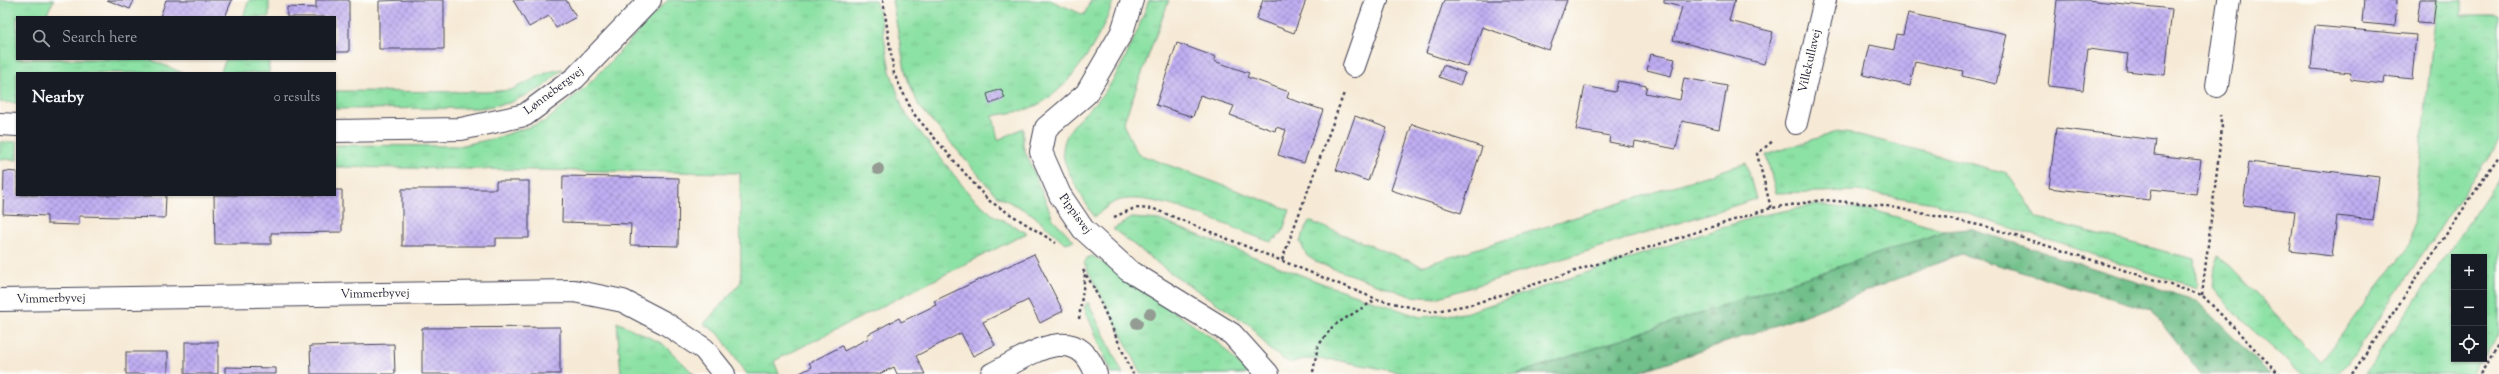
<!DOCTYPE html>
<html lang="en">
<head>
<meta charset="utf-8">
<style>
  :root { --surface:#171b24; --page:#20242c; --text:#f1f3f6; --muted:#9ea1a6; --line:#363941 }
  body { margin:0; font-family:"Sorts Mill Goudy",serif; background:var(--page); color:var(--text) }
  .controls { position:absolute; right:12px; bottom:12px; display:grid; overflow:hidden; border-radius:0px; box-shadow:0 1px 3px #0004 }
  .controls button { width:36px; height:36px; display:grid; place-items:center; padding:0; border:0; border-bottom:1px solid var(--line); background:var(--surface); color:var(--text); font:20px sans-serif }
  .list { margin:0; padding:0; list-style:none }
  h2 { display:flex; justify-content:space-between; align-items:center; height:52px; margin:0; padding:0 16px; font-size:17px }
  h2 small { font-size:13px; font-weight:400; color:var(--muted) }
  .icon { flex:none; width:22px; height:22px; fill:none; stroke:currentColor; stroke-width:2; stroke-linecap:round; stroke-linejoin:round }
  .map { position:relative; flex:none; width:2499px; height:374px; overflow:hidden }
  .search { position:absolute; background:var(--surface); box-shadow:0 1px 3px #0004; left:16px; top:16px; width:320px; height:44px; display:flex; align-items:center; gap:10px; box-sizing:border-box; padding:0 14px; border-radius:0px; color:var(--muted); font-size:15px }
  .panel { position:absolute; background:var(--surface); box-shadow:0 1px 3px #0004; left:16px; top:72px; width:320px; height:124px; border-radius:0px }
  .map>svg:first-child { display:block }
  .grass { fill:url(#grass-tufts); stroke:#578270 }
  .forest { fill:url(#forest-firs); stroke:#4a7062 }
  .building { fill:url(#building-cross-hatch) }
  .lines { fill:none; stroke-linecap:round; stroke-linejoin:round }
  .minor-casing { stroke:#424052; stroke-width:24 }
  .path { stroke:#424052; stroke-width:2.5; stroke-dasharray:3 3; stroke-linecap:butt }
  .minor { stroke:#fff; stroke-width:22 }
  .tree { fill:#939b92 }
  .labels { text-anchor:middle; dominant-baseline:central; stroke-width:3.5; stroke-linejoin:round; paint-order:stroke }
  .street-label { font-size:12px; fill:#22223b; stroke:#fdfcf7 }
</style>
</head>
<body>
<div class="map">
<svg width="2499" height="374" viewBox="0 0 2499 374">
  <defs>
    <pattern id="grass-tufts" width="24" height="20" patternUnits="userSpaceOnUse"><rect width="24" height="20" fill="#8ce1a4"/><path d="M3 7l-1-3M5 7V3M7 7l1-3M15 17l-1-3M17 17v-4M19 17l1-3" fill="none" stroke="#78c18e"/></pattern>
    <pattern id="forest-firs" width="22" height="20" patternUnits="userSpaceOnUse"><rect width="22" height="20" fill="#71bf8a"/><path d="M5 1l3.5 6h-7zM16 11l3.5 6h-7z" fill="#5c9b72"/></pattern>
    <pattern id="building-cross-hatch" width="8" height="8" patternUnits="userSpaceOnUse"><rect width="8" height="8" fill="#bfadf2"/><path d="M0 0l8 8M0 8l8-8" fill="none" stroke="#9b8cc5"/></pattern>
  </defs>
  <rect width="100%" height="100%" fill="#fdfcf7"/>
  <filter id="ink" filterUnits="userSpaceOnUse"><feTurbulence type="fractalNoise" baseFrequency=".025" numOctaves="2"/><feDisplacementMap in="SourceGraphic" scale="8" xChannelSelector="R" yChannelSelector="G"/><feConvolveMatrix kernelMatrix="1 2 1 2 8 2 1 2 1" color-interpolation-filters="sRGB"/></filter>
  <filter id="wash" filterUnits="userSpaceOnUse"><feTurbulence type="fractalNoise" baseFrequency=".012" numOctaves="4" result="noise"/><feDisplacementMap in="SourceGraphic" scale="16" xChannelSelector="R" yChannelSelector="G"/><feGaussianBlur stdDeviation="0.9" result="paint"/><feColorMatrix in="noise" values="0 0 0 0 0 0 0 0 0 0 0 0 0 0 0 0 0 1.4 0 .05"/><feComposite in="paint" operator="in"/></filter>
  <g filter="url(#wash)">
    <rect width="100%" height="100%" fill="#f6ead6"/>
    <!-- grass -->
    <g class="grass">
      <polygon points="0,0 54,0 45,17 17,17 17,59 149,59 183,73 17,73 17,103 0,102"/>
      <polygon points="249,0 269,0 269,17 243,17"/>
      <polygon points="668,0 875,0 881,19 890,71 904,112 970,195 993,215 1027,233 774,361 779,374 747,374 719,334 704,324 741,282 740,173 335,167 335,145 459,146 496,138 546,121 592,81"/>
      <path d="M892 0H1050L1084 15 1091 0H1114C1102 36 1071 90 1035 106 1023 112 1006 113 993 116L998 140 1023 128V146L1053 219 1074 241 1065 243 1032 214 996 195 919 106 906 75Z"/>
      <path d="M1149 0H1169L1123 124 1138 154 1290 210 1282 233 1271 242C1234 230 1153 189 1117 201 1109 204 1101 212 1094 217 1086 202 1061 166 1063 149 1066 124 1090 112 1104 93 1125 65 1137 32 1149 0Z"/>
      <polygon points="2437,0 2462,0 2462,15 2499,15 2499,141 2347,365 2336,374 2302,374 2237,316 2213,287 2215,267 2219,255 2320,362 2411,243"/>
      <polygon points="226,59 269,59 269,73 220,73"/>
      <polygon points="563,69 542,88 509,103 481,108 335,109 335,91 485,92 511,90 548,72"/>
      <polygon points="1836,132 1859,135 2007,173 2037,218 2194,259 2197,288 1934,203 1857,191 1776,193 1766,155"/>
      <polygon points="0,142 17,142 17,160 0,159"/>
      <polygon points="1746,163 1756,199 1436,298 1411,296 1320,264 1307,256 1300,242 1309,221 1422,266"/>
      <polygon points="2499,178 2499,334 2484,355 2484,257 2454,257 2454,359 2481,359 2471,374 2365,374"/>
      <polygon points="1816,205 1876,211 1946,231 1517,374 1408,374 1336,360 1305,359 1289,363 1270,350 1251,326 1168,271 1113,229 1132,218 1159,220 1324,284 1420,317 1465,313 1757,216"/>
      <polygon points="1093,256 1218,342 1248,374 1142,374 1084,263 1088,257"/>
      <polygon points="1088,302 1123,374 1112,374 1084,307"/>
      <polygon points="617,322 663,344 694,374 621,374"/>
    </g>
    <!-- forest -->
    <polygon class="forest" points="1970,229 2197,301 2270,374 2201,374 2151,310 1961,254 1800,317 1633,374 1517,374 1946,231"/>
    <g id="blocks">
      <!-- building -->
      <g class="building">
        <polygon points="107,0 134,0 130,9"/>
        <polygon points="166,0 232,0 225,17 160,17"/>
        <polygon points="316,0 349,0 349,52 335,52 335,17 287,17 287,7 316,8"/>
        <polygon points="409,0 444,0 444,49 379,49 379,1"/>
        <polygon points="513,0 566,0 576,17 556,28 549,16 529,27"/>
        <polygon points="1263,0 1306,0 1294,33 1256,19"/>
        <polygon points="1444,0 1567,0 1549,50 1482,27 1468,67 1426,53"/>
        <polygon points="1664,0 1735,0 1729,21 1773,32 1764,64 1673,40 1682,7 1664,3"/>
        <polygon points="2057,0 2087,0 2172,9 2165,75 2126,71 2128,54 2088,49 2083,90 2048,86"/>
        <polygon points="2364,0 2397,0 2395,26 2362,23"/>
        <polygon points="2420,0 2436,0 2433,24 2417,23"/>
        <polygon points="1908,13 2007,34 1996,84 1962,76 1963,71 1915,61 1910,86 1863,75 1870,45 1894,50 1897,34 1903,35"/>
        <polygon points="2315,26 2416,35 2412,79 2384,76 2383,84 2350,80 2351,73 2311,69"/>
        <polygon points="1177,43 1216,57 1214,61 1249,73 1247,77 1289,92 1287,98 1323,110 1304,163 1278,155 1286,130 1276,127 1275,131 1230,115 1234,106 1200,95 1193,117 1156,105"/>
        <polygon points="1651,54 1675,59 1671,76 1647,70"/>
        <polygon points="1443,65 1465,73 1460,85 1439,77"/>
        <polygon points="1684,78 1727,86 1719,129 1682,121 1676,149 1635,141 1634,147 1609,142 1610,136 1576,130 1585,86 1615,92 1618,81 1647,86 1645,93 1680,100"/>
        <polygon points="1001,89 1005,98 990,104 987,94"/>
        <polygon points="1355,116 1387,128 1368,181 1336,170"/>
        <polygon points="1412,124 1482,147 1461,213 1391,190"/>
        <polygon points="2056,128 2156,140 2154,155 2201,160 2196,194 2151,189 2149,200 2049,188"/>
        <polygon points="2249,162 2379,177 2373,220 2337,216 2332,256 2290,251 2295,211 2243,205"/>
        <polygon points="4,171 17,172 17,195 166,195 165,218 79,216 79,225 47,224 47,216 3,214"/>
        <polygon points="563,176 679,178 678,246 630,245 631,224 562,222"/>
        <polygon points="496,181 529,181 529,238 496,238 496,246 402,246 402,189 496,189"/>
        <polygon points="335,190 342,190 342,232 271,233 271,244 215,244 214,195 335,195"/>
        <polygon points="1034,254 1063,311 1040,323 1028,300 983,322 995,345 973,356 961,333 916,356 925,374 897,374 894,367 879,374 798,374 812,367 809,363 842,346 844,351 869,338 867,335 899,318 901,322 936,305 934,301"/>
        <polygon points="560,327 560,374 422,374 422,328"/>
        <rect x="185" y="342" width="33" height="32"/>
        <polygon points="394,344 395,374 311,374 310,346"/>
        <rect x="126" y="352" width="42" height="22"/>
        <polygon points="225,367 276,368 276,374 225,374"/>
      </g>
    </g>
  </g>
  <g filter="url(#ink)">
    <use href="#blocks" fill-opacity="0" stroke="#424052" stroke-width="1"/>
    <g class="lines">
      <defs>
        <g id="minor">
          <polyline points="1132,0 1122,32 1086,94 1046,128 1041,152 1060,195 1083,229 1128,270 1232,334 1268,374"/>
          <polyline points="1354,66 1377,0"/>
          <polyline points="2217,86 2229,0"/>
          <polyline points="1796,123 1825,0"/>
          <polyline points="0,124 17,125"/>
          <polyline points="335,131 461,129 525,115 575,78 650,0"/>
          <polyline points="0,300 574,291 623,301 665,323 704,349 724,374"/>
          <path d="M992 374C1026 357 1076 318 1096 374"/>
        </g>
      </defs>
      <!-- minor casing -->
      <use href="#minor" class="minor-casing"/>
      <!-- path -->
      <g class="path">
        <polyline points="883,0 894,74 913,113 988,200 1056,243"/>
        <polyline points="1771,208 1757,154 1774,140"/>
        <polyline points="1114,217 1135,208 1154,209 1376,299 1431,312 1473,304 1771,208 1823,200 1882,205 1988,227 2202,295 2279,374"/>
        <polyline points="1282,260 1344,93"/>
        <polyline points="1083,270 1093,286 1133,374"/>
        <polyline points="2202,295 2222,128 2220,115"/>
        <polyline points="1079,319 1085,274"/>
        <polyline points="1313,372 1318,346 1333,326 1375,300"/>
        <polyline points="2352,374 2499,156"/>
        <polyline points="2480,374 2499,346"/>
      </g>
      <!-- minor -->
      <use href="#minor" class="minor"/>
    </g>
    <!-- trees -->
    <g class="tree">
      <circle cx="878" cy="169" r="6"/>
      <circle cx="1150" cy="314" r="6"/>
      <circle cx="1137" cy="323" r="6"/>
    </g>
  </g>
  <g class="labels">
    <!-- street labels -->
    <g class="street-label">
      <text transform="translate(1810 61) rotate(-77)">Villekullavej</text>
      <text transform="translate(554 91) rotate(-37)">Lønnebergvej</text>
      <text transform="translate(1075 214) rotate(54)">Pippisvej</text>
      <text transform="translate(375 294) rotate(-1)">Vimmerbyvej</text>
      <text transform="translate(51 299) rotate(-1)">Vimmerbyvej</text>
    </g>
  </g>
</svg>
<div class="controls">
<button>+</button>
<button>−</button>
<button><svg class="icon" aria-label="locate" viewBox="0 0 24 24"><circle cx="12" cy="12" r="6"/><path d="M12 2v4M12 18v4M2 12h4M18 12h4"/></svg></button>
</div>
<div class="search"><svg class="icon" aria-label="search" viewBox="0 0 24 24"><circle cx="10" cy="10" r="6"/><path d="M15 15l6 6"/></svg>Search here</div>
<section class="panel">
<h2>Nearby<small>0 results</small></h2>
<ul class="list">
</ul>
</section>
</div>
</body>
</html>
